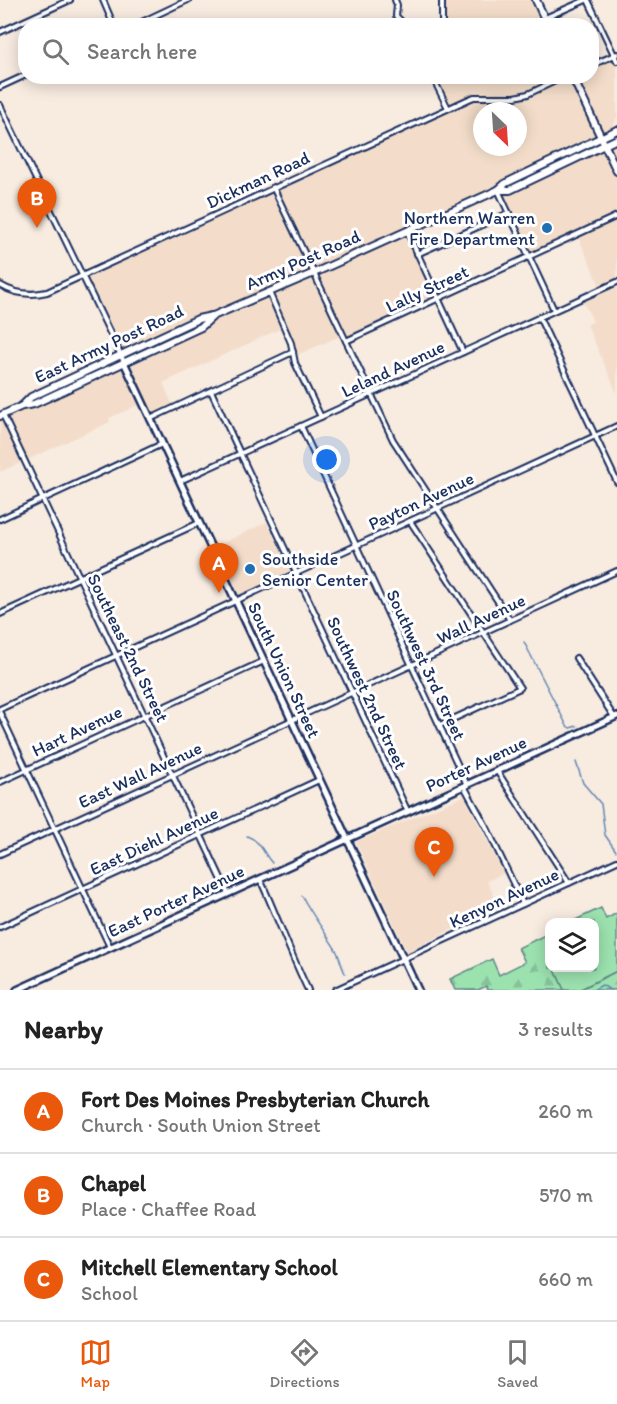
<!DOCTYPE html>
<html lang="en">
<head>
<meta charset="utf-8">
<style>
  :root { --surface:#fff; --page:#f6f6f6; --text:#222; --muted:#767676; --line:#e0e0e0; --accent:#ea580c }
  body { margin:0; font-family:Itim,sans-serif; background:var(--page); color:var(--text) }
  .controls { position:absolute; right:18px; bottom:18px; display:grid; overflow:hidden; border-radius:12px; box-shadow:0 3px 15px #0003 }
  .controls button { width:54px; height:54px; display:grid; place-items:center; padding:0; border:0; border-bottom:2px solid var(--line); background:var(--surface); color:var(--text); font:30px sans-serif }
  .compass { position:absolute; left:473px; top:102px; width:54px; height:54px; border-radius:50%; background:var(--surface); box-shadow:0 3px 15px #0003; rotate:155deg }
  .you { position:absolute; left:327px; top:460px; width:21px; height:21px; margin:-15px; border:4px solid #fff; border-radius:50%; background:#1a73e8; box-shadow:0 0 0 9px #1a73e833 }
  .badge { display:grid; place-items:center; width:39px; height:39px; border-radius:50%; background:var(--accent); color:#fff; font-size:20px; font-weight:700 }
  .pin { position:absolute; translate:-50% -50px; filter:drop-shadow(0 2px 3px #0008) }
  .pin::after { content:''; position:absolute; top:32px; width:21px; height:18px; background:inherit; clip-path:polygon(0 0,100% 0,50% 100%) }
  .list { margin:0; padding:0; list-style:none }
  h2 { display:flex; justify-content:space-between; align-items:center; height:78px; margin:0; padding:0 24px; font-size:26px }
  h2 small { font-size:20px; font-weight:400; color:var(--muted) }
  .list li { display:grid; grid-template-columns:39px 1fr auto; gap:18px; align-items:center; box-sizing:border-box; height:84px; padding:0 24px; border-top:2px solid var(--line) }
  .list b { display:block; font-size:22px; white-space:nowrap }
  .list p { margin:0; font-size:20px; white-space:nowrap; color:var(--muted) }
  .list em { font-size:20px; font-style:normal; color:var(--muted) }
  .icon { flex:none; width:33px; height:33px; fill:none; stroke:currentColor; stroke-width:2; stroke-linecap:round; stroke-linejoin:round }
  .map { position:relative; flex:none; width:617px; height:990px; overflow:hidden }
  .search { position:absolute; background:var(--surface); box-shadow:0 3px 15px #0003; left:18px; right:18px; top:18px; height:66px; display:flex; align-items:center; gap:15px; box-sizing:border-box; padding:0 21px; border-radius:24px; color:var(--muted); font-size:22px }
  .sheet { height:330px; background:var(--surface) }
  nav { display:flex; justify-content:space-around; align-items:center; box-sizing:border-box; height:84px; border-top:2px solid var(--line); background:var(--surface); font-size:16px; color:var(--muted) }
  nav a { display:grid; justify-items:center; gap:3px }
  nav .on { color:var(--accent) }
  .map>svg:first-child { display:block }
  .built { fill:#f3ddca; fill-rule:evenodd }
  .grass { fill:#9ce2af; stroke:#5c8886; stroke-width:1.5 }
  .forest { fill:url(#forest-firs); stroke:#5c8886; stroke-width:1.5 }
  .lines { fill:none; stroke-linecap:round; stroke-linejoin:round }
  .stream { stroke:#6188b4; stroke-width:1.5 }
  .minor-casing { stroke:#1b2f5e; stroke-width:8 }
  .tertiary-casing { stroke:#1b2f5e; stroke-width:10 }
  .secondary-casing { stroke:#1b2f5e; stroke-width:10 }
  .minor { stroke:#fff; stroke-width:4 }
  .tertiary { stroke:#fff; stroke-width:5 }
  .secondary { stroke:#fff; stroke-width:6 }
  .poi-dot { fill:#1f6fb2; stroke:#fff; stroke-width:2 }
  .labels { text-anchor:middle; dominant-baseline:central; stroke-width:6; stroke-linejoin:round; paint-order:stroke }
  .street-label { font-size:18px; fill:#1b2f5e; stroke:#fff }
  .poi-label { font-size:18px; fill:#1b2f5e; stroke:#fff; text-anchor:end }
</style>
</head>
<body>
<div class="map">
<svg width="617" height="990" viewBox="0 0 617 990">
  <defs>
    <pattern id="forest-firs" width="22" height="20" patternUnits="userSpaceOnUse" patternTransform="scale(1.5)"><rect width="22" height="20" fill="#9ce2af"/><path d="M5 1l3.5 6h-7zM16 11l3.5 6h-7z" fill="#86c299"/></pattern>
  </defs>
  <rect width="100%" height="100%" fill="#f8ebe0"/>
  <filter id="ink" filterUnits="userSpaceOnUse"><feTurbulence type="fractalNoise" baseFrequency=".0167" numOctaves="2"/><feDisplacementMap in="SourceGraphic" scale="12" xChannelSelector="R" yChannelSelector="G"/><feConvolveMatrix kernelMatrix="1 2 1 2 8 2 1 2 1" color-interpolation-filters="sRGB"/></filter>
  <g filter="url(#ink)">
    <!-- built -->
    <g class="built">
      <polygon points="442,0 536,0 548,25 442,25"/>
      <path d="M615 55 617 61V117L605 144 617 138V393L587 325 593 321 581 298 600 290V286L578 237 575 236 529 257 498 190 407 231 438 298 346 341 338 337 299 354 295 363 291 343 284 327 163 383 174 408 150 419 143 403 109 418 110 422 29 459 21 453 22 462 0 472V416L123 362 81 276 447 108 432 77 592 76V65ZM482 111H518V147H482Z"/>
      <polygon points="267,522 290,571 239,595 216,546"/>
      <polygon points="464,796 504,873 487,881 499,906 407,952 356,842"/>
    </g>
    <!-- grass -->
    <polygon class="grass" points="601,908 606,919 617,913 617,971 579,990 564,990 554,968 594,968 594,922 571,922"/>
    <!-- forest -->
    <g class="forest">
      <polygon points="549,933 549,948 547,952 549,958 550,968 554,968 564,990 488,990 486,986 478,990 455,990 450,979 492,959 499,975 525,962 518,948"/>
      <polygon points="617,971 617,990 579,990"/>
    </g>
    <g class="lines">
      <!-- stream -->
      <g class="stream">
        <polyline points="524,642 567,726 570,728 577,726"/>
        <polyline points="576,762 583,783 601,804 605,835 616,851"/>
        <path d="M247 836C261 841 263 853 272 863"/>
        <path d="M302 896C312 915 325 932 336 950 340 957 341 966 345 973"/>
        <polyline points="593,990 602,985 610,990"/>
      </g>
      <defs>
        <g id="minor">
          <polyline points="103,0 114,26"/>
          <polyline points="395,0 397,5 396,16 406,26"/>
          <polyline points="442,0 442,26"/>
          <polyline points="588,0 617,61"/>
          <polyline points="545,18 586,0"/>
          <polyline points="133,26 188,0"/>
          <polyline points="0,32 70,0"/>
          <polyline points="592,65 617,54"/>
          <polyline points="432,76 448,108"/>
          <polyline points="0,87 26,75"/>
          <polyline points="0,105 124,362"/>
          <polyline points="273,187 393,440 510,620"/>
          <polyline points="498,190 554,310"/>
          <polyline points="407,231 463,352"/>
          <polyline points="417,254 509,213"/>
          <path d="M0 285C15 294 30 296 47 292L469 99 474 97H515L528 94 566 76"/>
          <polyline points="269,292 291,343 295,363 321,417"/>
          <polyline points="539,317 617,482"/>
          <polyline points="346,341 617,216"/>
          <polyline points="211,391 408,812"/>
          <polyline points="3,415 228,893"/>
          <polyline points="150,419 293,352"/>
          <polyline points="301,426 467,785"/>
          <polyline points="180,481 617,282"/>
          <polyline points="0,519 162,444"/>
          <polyline points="410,521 520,688 440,725"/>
          <polyline points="0,614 199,523"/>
          <polyline points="576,658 614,717"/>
          <polyline points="0,709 617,426"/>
          <polyline points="0,713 110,947"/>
          <polyline points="497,771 569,883"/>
          <polyline points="0,782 264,661"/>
          <polyline points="464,786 488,830 523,904"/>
          <polyline points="0,854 617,571"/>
          <path d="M260 879C277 916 290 953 308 990"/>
          <polyline points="0,927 319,780"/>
          <polyline points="335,990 617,861"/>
        </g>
        <g id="tertiary">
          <polyline points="124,362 418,990"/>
          <polyline points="17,990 617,716"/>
        </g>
        <g id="secondary">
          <polyline points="536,0 548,26"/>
          <polyline points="572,76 617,171"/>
          <polyline points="498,190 510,190 617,139"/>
          <polyline points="22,406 31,397 198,319 212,316"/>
          <polyline points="0,416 22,406 34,404 201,327 213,316 314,273 498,190 506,183 617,130"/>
        </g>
      </defs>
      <!-- minor casing -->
      <use href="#minor" class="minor-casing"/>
      <!-- tertiary casing -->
      <use href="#tertiary" class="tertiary-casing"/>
      <!-- secondary casing -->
      <use href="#secondary" class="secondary-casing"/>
      <!-- minor -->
      <use href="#minor" class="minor"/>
      <!-- tertiary -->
      <use href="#tertiary" class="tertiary"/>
      <!-- secondary -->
      <use href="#secondary" class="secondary"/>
    </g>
  </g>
  <!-- markers -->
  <g class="poi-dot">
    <circle cx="547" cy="228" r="6"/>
    <circle cx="250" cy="569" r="6"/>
  </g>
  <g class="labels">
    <!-- street labels -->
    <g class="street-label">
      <text transform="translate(258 180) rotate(-25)">Dickman Road</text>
      <text transform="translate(303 260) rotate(-24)">Army Post Road</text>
      <text transform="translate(427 289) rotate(-25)">Lally Street</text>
      <text transform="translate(109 344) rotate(-25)">East Army Post Road</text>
      <text transform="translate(393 369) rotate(-25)">Leland Avenue</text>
      <text transform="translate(421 501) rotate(-25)">Payton Avenue</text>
      <text transform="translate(481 619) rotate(-25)">Wall Avenue</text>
      <text transform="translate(128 648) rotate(64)">Southeast 2nd Street</text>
      <text transform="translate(426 665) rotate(65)">Southwest 3rd Street</text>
      <text transform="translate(284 670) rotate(65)">South Union Street</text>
      <text transform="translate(367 693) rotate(65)">Southwest 2nd Street</text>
      <text transform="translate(77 731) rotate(-25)">Hart Avenue</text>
      <text transform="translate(476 764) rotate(-25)">Porter Avenue</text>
      <text transform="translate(140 775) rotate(-25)">East Wall Avenue</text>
      <text transform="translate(154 841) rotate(-25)">East Diehl Avenue</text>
      <text transform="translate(504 898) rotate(-25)">Kenyon Avenue</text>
      <text transform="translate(176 901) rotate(-25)">East Porter Avenue</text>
    </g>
    <!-- poi labels -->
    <g class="poi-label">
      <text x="535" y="218">Northern Warren<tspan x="535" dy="21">Fire Department</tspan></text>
      <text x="262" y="559" text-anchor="start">Southside<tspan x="262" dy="21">Senior Center</tspan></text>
    </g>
  </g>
</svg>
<div class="controls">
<button><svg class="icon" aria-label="layers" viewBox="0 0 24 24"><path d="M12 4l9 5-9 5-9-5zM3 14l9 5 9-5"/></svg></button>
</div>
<svg class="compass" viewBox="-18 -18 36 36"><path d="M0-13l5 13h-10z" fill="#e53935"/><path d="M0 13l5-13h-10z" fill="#767676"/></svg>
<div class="you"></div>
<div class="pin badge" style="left:219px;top:593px">A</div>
<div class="pin badge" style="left:37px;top:228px">B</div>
<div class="pin badge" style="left:434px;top:877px">C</div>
<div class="search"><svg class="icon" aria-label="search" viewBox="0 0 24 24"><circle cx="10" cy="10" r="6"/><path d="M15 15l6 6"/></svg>Search here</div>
</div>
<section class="sheet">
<h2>Nearby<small>3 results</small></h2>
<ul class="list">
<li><span class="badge">A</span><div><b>Fort Des Moines Presbyterian Church</b><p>Church · South Union Street</p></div><em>260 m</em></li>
<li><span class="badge">B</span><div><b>Chapel</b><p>Place · Chaffee Road</p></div><em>570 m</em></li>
<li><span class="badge">C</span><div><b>Mitchell Elementary School</b><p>School</p></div><em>660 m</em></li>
</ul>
</section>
<nav>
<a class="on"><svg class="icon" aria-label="map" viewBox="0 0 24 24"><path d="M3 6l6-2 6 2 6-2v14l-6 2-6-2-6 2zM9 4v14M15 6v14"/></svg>Map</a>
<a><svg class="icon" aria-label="directions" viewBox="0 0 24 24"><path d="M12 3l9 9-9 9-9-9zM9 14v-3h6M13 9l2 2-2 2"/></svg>Directions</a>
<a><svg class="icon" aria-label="saved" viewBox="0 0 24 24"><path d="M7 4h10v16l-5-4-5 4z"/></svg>Saved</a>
</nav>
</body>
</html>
